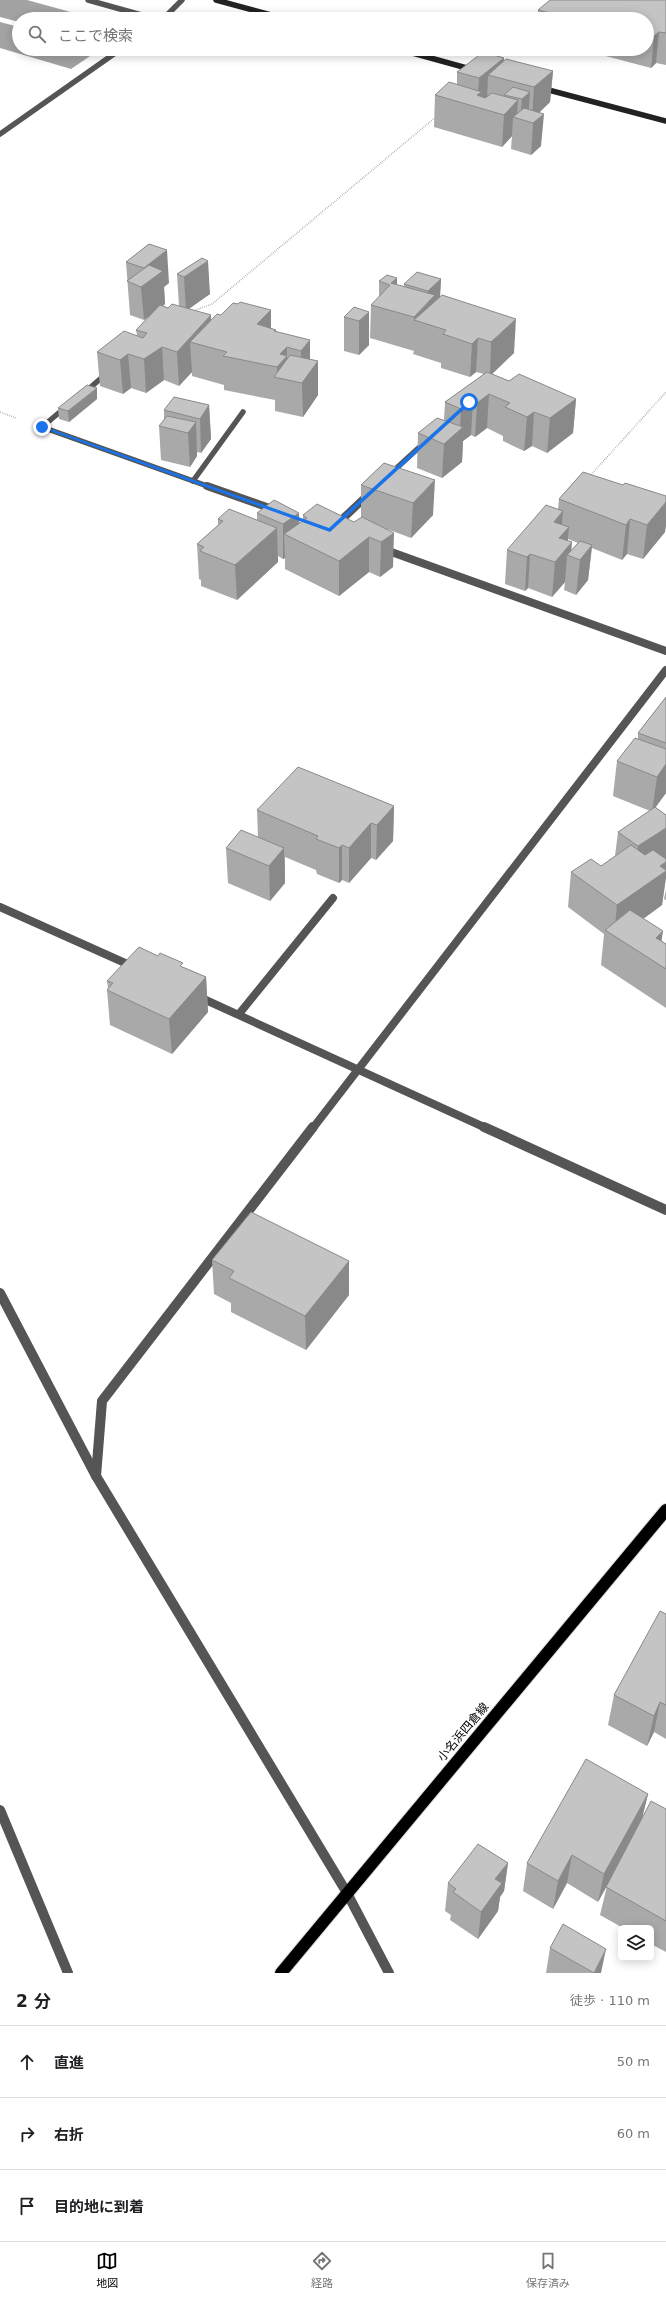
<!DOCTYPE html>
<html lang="ja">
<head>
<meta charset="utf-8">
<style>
  :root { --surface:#fff; --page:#f6f6f6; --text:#202124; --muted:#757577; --line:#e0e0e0; --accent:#000 }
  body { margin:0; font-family:"DejaVu Sans","Noto Sans JP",sans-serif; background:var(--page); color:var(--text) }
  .controls { position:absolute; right:12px; bottom:12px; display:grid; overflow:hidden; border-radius:6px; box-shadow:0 2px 10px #0003 }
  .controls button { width:36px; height:36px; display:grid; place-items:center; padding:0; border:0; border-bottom:1px solid var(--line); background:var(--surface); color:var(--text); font:20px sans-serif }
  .stop { position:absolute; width:12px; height:12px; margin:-9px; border:3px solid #1a73e8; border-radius:50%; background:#fff }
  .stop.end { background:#1a73e8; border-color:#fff; box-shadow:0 1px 4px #0008 }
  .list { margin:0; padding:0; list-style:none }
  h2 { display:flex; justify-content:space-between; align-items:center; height:52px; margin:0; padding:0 16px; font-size:17px }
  h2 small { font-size:13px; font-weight:400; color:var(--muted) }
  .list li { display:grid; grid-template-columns:26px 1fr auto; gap:12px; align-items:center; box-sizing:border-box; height:72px; padding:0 16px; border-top:1px solid var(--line) }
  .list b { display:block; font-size:15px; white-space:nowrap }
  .list em { font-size:13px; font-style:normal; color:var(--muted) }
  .icon { flex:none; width:22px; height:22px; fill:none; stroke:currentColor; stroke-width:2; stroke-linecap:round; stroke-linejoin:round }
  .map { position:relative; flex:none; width:666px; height:1973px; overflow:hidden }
  .search { position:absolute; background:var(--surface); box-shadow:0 2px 10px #0003; left:12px; right:12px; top:12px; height:44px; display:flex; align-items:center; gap:10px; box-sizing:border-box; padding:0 14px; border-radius:22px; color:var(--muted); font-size:15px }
  .sheet { height:268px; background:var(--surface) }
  nav { display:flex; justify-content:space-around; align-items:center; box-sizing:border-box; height:56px; border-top:1px solid var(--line); background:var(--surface); font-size:11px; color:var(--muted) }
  nav a { display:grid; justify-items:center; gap:2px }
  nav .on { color:var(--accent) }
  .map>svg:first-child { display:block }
  .water { fill:#a3a3a3 }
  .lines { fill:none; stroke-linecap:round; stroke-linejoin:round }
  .primary-casing { stroke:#dbdbdb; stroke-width:14 }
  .path { stroke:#777; stroke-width:1.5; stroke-dasharray:0.5 1.5; stroke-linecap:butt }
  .lane-far1 { stroke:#555; stroke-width:5.5 }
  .lane { stroke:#555; stroke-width:10 }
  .street-far2 { stroke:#555; stroke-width:5.5 }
  .street-far1 { stroke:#555; stroke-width:8 }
  .street { stroke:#555; stroke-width:10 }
  .secondary { stroke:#222; stroke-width:5.5 }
  .primary { stroke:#000; stroke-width:12 }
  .wall { fill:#a9a9a9; fill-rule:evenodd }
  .shaded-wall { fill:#898989 }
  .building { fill:#c4c4c4; stroke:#898989 }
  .route { fill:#1a73e8 }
  .labels { text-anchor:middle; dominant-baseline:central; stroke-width:3.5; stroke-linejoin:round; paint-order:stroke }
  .near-street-label { font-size:12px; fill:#000; stroke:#fff }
</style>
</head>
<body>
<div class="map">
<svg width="666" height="1973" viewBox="0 0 666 1973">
  <rect width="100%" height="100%" fill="#fff"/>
  <!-- water -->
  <g class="water">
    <polygon points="0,0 27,0 96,19 19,19 19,22 0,17"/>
    <polygon points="0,22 19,27 19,49 99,50 71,69 0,48"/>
  </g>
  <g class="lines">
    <defs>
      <polyline id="primary" points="281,1973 666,1510"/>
    </defs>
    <!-- primary casing -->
    <use href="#primary" class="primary-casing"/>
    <!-- path -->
    <g class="path">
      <polyline points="193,311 212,304 437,116"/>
      <polyline points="0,412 16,418"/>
      <polyline points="590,476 666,392"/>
    </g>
    <!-- lane-far1 -->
    <g class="lane-far1">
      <polyline points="88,0 156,19"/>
      <polyline points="163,19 182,0"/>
      <polyline points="0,134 121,49"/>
      <polyline points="84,393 107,373"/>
      <polyline points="42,427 67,406"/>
    </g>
    <!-- lane -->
    <polyline class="lane" points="0,1810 68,1973"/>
    <!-- street-far2 -->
    <g class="street-far2">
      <polyline points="42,427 210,487"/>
      <polyline points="389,475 425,442"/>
      <polyline points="193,481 243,412"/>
    </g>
    <!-- street-far1 -->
    <g class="street-far1">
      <polyline points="207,486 275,510"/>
      <polyline points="337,524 369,494"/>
      <polyline points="383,549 666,651"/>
      <polyline points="0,907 134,967"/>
      <polyline points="197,996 486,1128"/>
      <polyline points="239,1014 333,898"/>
      <polyline points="313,1128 666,670"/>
    </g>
    <!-- street -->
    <g class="street">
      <polyline points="484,1127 666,1210"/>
      <polyline points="0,1293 96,1476 347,1893 389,1973"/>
      <polyline points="96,1476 102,1401 313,1127"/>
    </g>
    <!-- secondary -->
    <g class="secondary">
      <polyline points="216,0 286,19"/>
      <polyline points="398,49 474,70"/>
      <polyline points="541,88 666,121"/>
    </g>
    <!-- primary -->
    <use href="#primary" class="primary"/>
  </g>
  <!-- wall -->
  <g class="wall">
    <polygon points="666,0 666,65 656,63 651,68 579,49 647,49 647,19 537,19 538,10"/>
    <polygon points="567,49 577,49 575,51"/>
    <polygon points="504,58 503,61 553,71 550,102 539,113 541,146 531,155 511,149 512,136 502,147 434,127 435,95 457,85 457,72"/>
    <polygon points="149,244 169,283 164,287 165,304 163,306 168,308 179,306 177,274 202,258 210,294 188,309 211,315 211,320 271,328 276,330 276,332 310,340 310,360 318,361 318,395 303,417 275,411 275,400 224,390 224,385 192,376 192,372 179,386 164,380 146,393 131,388 123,394 100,386 97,352 137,335 136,330 149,316 144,320 130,315 126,262"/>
    <polygon points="441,279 440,297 514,353 492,374 509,381 576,399 573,433 547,453 532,446 524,451 503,441 503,436 487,428 475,437 471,435 463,441 462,462 442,478 417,468 418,433 444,420 445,402 484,374 476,372 470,377 441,368 441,363 413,354 414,351 370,338 371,305 379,297 379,281 404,287 404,284"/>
    <polygon points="354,307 369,345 359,355 344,351 344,317"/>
    <polygon points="97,399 69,422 59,419 58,408"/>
    <polygon points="209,405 211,439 201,453 197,452 197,456 190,467 161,460 159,426 164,420 164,410"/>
    <polygon points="384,463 433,515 411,538 387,529 393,567 380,577 369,572 339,596 285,569 285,558 283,559 278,556 278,562 237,600 201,586 201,580 199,579 197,544 218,525 218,519 257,520 257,513 300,523 303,521 303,515 354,522 361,518 361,485"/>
    <path d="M583 472 665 532 643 559 627 554 622 560 592 548 588 580 576 595 564 590 565 582 552 597 528 588 525 591 505 584 507 550 558 509 559 499ZM568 539 578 543 571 551 568 541Z"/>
    <polygon points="666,697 666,793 655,808 666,815 666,877 662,905 643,919 662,941 666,944 666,1008 601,965 604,934 568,907 571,872 601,866 615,856 618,832 650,811 613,796 617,761 638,739 638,733"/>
    <polygon points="394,806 393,841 376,860 371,858 349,883 342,880 339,883 317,874 316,870 285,857 285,883 270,901 228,883 226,848 258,837 257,810"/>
    <polygon points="666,889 666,900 664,899"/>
    <polygon points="183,967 206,977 208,1012 172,1054 110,1025 107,990 108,988 107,981"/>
    <polygon points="212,1260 349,1261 349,1295 306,1350 231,1312 231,1303 214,1294"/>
    <polygon points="666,1614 666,1739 654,1732 647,1746 608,1725 614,1695"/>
    <polygon points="648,1794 642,1817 666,1809 666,1952 651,1944 651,1928 623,1928 600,1915 607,1886 598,1902 567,1883 553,1909 523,1891 527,1863"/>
    <polygon points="508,1863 504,1891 500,1897 498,1911 478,1939 450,1920 451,1915 445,1911 448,1883"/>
    <polygon points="550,1948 601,1973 546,1973"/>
  </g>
  <!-- shaded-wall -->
  <g class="shaded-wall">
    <polygon points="659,32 656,63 651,68 654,36"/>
    <polygon points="504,58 502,78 488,75 487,102 477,95 478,94 479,78"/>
    <polygon points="553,71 550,102 532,119 534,87"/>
    <polygon points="530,92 528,121 520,119 522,99"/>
    <polygon points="518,100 517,118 513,117 512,136 502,147 504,115"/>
    <polygon points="544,114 541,146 531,155 533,123"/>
    <polygon points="167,250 169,283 164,287 165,304 144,320 141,287 145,284 144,268"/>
    <polygon points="208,261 210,294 186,311 184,277"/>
    <polygon points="397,278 397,312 391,283"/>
    <polygon points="441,279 439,313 427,325 427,324 414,320 413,351 414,317 428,303 428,291"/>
    <polygon points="271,310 271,344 257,324"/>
    <polygon points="369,312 369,345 359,355 359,321"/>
    <polygon points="211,315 212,348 190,342 192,372 179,386 177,352"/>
    <polygon points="516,319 514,353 490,376 491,342"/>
    <polygon points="478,338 476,372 470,377 472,344"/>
    <polygon points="310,340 310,372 318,361 318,395 303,417 302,383 301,383 301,351"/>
    <polygon points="162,347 164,380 146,393 144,359"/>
    <polygon points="287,347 287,380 277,377 277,367 280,354"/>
    <polygon points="128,354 131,388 123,394 120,360"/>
    <polygon points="97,388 97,399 69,422 68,411"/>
    <polygon points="489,394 487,428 475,437 477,403"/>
    <polygon points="576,399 573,433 547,453 550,418"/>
    <polygon points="473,401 471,435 463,441 462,462 442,478 444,444 460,430 461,409"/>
    <polygon points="209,405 211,439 201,453 200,419"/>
    <polygon points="534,412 532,446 524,451 527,417"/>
    <polygon points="196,422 197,456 190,467 188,433"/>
    <polygon points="435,480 433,515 411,538 413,503"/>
    <polygon points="666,502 666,526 665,532 643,559 647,525"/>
    <polygon points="563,511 561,536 569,527 567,548 572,542 571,557 567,555 565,582 552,597 555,562 554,522"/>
    <polygon points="299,513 300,541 284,534 285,558 283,559 283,524"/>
    <polygon points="630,519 627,554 622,560 626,525"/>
    <polygon points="277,528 278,562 237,600 235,565"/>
    <polygon points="394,533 393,567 380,577 381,542"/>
    <polygon points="369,537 369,572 339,596 339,561"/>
    <polygon points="592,545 588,580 576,595 580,560"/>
    <polygon points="530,554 528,588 525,591 527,557"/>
    <polygon points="666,764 666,793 652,812 657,777"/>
    <polygon points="394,806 393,841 376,860 377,825"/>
    <polygon points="371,823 371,858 349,883 349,848"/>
    <polygon points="666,828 666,860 634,882 638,846"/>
    <polygon points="342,845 342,880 339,883 339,848"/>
    <polygon points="284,848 285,883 270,901 269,866"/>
    <polygon points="666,862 666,877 662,905 617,938 614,936 617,905 660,866"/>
    <polygon points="663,931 658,964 656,938"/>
    <polygon points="206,977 208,1012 172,1054 169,1019"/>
    <polygon points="349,1261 349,1295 306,1350 305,1316"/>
    <polygon points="660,1702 654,1732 647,1746 654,1716"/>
    <polygon points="648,1794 641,1823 598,1902 604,1874"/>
    <polygon points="572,1855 567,1883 553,1909 558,1881"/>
    <polygon points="508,1863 504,1891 500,1897 498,1911 478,1939 481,1912 495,1879"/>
    <polygon points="606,1949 601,1973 594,1973"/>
  </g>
  <!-- building -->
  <g class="building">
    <polygon points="550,0 666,0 666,33 659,32 654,36 647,35 647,19 586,19 580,17 578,19 574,19 538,10"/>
    <polygon points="483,52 504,58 479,78 457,72"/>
    <polygon points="506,59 553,71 534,87 488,75"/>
    <polygon points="449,82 482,92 477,95 485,98 492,93 518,100 504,115 435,95"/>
    <polygon points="513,87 530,92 522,99 504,95"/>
    <polygon points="524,108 544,114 533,123 513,117"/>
    <polygon points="149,244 167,250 144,268 126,262"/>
    <polygon points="202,258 208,261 184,277 177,274"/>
    <polygon points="149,265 163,271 141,287 127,281"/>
    <polygon points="417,272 441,279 428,291 404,284"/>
    <polygon points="387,275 397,278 391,283 435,295 414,317 371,305 390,285 379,281"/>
    <polygon points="442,295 516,319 491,342 478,338 472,344 443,334 446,330 414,320"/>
    <polygon points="240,302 271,310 257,324 276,330 274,331 310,340 301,351 287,347 280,354 287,356 277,367 223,356 227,352 190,342 217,314 221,315 233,303 238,304"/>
    <polygon points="172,304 211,315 177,352 162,347 144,359 128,354 120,360 97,352 124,331 143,338 147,333 136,330 160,305 168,308"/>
    <polygon points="354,307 369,312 359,321 344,317"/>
    <polygon points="290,355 318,361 302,383 274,377"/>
    <polygon points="487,372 509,381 519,374 576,399 550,418 534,412 527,417 505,407 510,403 489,394 477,403 473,401 461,409 445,402"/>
    <polygon points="87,385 97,388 68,411 58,408"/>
    <polygon points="174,397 209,405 200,419 164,410"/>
    <polygon points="167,416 196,422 188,433 159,426"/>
    <polygon points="437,418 463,427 444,444 418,433"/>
    <polygon points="384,463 435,480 413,503 361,485"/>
    <polygon points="583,472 623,485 625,483 666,496 666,502 647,525 630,519 626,525 559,499"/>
    <polygon points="274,500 299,513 283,524 257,513"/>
    <polygon points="317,504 354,522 362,517 394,533 381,542 369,537 339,561 284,534 307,518 303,515"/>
    <polygon points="546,505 563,511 554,522 569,527 559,538 572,542 555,562 530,554 527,557 507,550"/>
    <polygon points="229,509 277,528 235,565 200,551 204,547 197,544 223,521 218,519"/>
    <polygon points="580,541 592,545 580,560 567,555"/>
    <polygon points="666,697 666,743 638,733"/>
    <polygon points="635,738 666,749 666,764 657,777 617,761"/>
    <polygon points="298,767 394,806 377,825 371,823 349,848 342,845 339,848 316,839 318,836 257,810"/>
    <polygon points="655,807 666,815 666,828 638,846 618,832"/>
    <polygon points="241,830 284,848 269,866 226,848"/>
    <polygon points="631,845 645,855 653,850 666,859 666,862 660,866 666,870 666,871 617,905 571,872 591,859 601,866"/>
    <polygon points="630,910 663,931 656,938 666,944 666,969 605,930"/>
    <polygon points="139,947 158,956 160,953 183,963 180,966 206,977 169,1019 107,990 113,983 107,981"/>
    <polygon points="251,1212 349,1261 305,1316 229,1278 234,1271 212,1260"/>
    <polygon points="660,1611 666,1614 666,1705 660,1702 654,1716 614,1695"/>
    <polygon points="586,1759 648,1794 604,1874 572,1855 558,1881 527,1863"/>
    <polygon points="651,1801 666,1809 666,1921 606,1887"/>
    <polygon points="478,1844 508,1863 495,1879 502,1883 481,1912 453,1892 456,1889 448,1883"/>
    <polygon points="563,1924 606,1949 594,1973 550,1948"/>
  </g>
  <!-- route -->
  <polygon class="route" points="469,400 471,403 330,532 39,427 43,426 329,528"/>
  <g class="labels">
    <!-- near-street labels -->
    <g class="near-street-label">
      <text transform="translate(463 1732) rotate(-50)">小名浜四倉線</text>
    </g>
  </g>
</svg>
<div class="controls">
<button><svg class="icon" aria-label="layers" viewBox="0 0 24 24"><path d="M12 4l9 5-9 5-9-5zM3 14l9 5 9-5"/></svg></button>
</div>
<div class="stop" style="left:469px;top:402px"></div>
<div class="stop end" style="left:42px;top:427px"></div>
<div class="search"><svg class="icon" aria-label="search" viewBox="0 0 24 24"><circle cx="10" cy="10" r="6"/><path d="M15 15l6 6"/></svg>ここで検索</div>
</div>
<section class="sheet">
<h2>2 分<small>徒歩 · 110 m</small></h2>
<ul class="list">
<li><svg class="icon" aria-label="ahead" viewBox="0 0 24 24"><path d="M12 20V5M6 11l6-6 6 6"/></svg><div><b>直進</b></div><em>50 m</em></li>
<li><svg class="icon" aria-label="right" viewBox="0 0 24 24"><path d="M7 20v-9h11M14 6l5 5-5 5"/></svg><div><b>右折</b></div><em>60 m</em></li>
<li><svg class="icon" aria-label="arrive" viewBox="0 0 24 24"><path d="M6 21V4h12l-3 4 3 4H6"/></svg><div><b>目的地に到着</b></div></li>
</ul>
</section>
<nav>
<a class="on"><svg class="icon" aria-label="map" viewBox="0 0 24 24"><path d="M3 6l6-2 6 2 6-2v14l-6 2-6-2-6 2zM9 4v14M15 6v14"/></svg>地図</a>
<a><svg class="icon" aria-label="directions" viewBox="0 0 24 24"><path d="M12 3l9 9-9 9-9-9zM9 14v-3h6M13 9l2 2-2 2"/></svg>経路</a>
<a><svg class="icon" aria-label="saved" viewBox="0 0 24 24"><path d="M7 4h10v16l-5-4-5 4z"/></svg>保存済み</a>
</nav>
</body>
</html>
